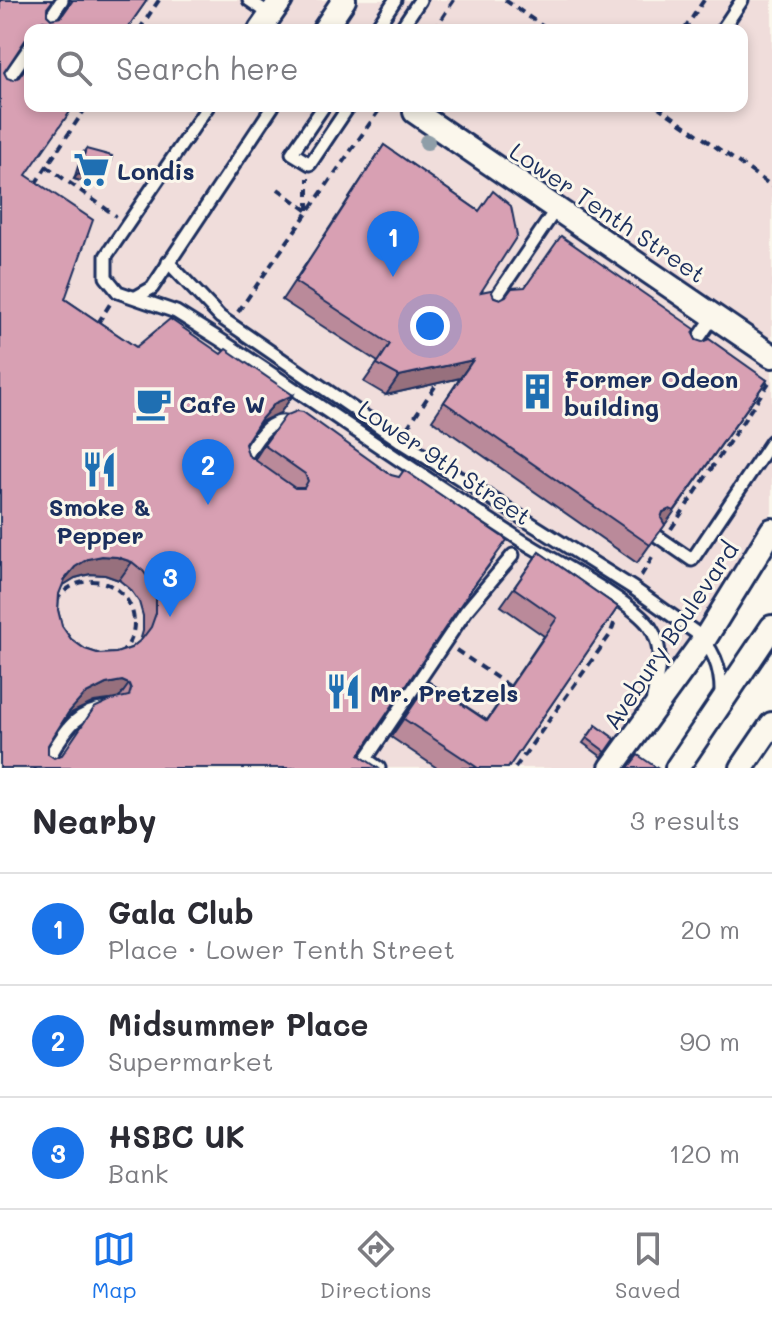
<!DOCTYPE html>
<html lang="en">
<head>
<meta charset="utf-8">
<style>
  :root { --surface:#fff; --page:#f7f7f7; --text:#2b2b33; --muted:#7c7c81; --line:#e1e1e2; --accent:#1a73e8 }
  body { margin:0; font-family:Mali,sans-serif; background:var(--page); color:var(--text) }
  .you { position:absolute; left:430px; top:326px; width:28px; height:28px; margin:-20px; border:6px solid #fff; border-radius:50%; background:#1a73e8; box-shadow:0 0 0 12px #1a73e833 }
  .badge { display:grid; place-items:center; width:52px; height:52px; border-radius:50%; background:var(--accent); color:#fff; font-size:26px; font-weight:700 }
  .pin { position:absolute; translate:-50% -66px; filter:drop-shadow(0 2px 4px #0008) }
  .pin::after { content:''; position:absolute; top:42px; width:28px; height:24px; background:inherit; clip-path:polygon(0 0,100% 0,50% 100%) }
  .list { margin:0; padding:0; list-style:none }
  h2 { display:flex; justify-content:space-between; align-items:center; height:104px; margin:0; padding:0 32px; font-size:34px }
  h2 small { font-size:26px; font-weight:400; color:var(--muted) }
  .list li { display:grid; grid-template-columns:52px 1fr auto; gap:24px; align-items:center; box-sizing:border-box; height:112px; padding:0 32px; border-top:2px solid var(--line) }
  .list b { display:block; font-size:30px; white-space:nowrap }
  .list p { margin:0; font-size:26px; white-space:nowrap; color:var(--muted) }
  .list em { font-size:26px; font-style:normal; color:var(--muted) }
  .icon { flex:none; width:44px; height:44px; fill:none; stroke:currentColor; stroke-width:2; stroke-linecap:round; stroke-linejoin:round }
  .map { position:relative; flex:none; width:772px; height:768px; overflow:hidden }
  .search { position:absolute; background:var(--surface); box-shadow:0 4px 12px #0003; left:24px; right:24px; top:24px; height:88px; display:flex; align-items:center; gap:20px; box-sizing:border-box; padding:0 28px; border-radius:16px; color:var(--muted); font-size:30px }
  .sheet { height:440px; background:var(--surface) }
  nav { display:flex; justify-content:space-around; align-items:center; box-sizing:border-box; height:112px; border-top:2px solid var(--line); background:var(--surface); font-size:22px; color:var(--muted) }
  nav a { display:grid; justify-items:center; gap:4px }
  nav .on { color:var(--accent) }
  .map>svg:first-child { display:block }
  .built { fill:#f0dddb; fill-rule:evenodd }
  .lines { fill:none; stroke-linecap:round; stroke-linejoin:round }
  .service-casing { stroke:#1b2f5e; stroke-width:17 }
  .minor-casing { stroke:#1b2f5e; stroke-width:28 }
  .path { stroke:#1b2f5e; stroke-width:4; stroke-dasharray:8 6; stroke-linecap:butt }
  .service { stroke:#fbf7ec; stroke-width:11 }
  .minor { stroke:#fbf7ec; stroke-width:22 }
  .tree { fill:#8f9ea8 }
  .wall { fill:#ba8a9a; stroke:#1b2f5e; stroke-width:2; fill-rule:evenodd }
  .shaded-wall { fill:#97707d; stroke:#1b2f5e; stroke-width:2 }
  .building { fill:#d8a0b3; stroke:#1b2f5e; stroke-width:2; fill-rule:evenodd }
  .labels { text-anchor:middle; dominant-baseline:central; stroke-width:6; stroke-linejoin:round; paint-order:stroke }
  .poi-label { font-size:24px; font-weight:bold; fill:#1b2f5e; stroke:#fbf7ec; text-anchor:start }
  .street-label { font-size:24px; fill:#1b2f5e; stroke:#fbf7ec }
</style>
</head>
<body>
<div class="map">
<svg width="772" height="768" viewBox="0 0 772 768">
  <rect width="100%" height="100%" fill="#fbf7ec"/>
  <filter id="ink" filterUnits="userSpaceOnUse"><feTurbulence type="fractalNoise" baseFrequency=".0125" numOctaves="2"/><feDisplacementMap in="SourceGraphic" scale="16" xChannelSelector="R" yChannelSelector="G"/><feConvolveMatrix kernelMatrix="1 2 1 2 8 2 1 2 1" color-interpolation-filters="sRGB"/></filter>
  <g filter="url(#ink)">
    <!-- built -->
    <path class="built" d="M0 0H772V513L600 768H0ZM30 30H742V106H30Z"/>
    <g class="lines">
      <defs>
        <g id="service">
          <polyline points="249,0 271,15"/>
          <polyline points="42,30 62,0"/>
          <polyline points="375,30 395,0"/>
          <polyline points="400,30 420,0"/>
          <polyline points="722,30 742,0"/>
          <polyline points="0,90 30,47"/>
          <path d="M208 106 106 256V277L118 292 176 312 219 339C321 406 421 476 524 542 554 561 632 601 650 627 666 650 657 677 652 703"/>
          <polyline points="324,106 292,153 310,164 349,106"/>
          <path d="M168 262 220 317 399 440 633 588 695 632C715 649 722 672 721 697"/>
          <polyline points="136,297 152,288 273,106"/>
          <polyline points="488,309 556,209"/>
          <polyline points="689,352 714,316"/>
          <path d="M241 464C254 445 267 413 294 424"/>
          <polyline points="657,536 692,560 772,441"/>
          <path d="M42 768C62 739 70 711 108 708"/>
          <polyline points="379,768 366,759 466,611 513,555"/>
        </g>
        <g id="minor">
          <polyline points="260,30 281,0"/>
          <polyline points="324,30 344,0"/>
          <polyline points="415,112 772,356"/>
          <polyline points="611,768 704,640 772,530"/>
          <polyline points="677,768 772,627"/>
          <polyline points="742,768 772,724"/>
        </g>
      </defs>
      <!-- service casing -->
      <use href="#service" class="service-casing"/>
      <!-- minor casing -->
      <use href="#minor" class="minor-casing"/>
      <!-- path -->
      <g class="path">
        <polyline points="505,0 548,30"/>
        <polyline points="139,30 159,0"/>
        <polyline points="434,30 454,0"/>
        <polyline points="684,30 704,0"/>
        <polyline points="657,106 772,186"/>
        <polyline points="46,166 116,216"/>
        <polyline points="35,184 87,106"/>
        <polyline points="278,189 308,211"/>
        <polyline points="308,210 308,178"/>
        <polyline points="238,312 382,106"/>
        <polyline points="98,323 110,304"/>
        <polyline points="407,428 438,382"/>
        <polyline points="671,529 772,378"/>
        <polyline points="641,576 655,553"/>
        <circle cx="92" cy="623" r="42"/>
        <polyline points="456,650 512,688"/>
        <polyline points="515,768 610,635 616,618"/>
      </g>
      <!-- service -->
      <use href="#service" class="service"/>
      <!-- minor -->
      <use href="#minor" class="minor"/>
    </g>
    <!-- trees -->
    <circle class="tree" cx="427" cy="142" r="8"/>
    <!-- wall -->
    <g class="wall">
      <path d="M0 0 47 8V15L51 19 61 17 69 4 70 0H147L126 30H30V39L25 41 4 72 26 175 65 299 136 347 221 354 293 395 280 413 262 421 253 432 245 444 248 455 255 459 264 445 494 559 464 599 359 755 0 768ZM90 574 105 575 119 580 130 589 139 602 143 616V631L140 641 131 648 116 653 100 654 85 649 71 639 62 626 58 610 59 594 62 586 75 578ZM109 700H111L62 755 54 758 48 754V745L60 726 71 713 94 702Z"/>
      <polygon points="384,145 479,211 481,292 500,299 693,334 696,340 767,380 637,563 432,420 460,378 386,395 364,382 378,362 282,300"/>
      <polygon points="86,149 100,187 74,179 82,154"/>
      <polygon points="539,552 618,607 508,768 437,768 391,737 429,682 487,720 544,636 501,606"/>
      <polygon points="596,725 615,739 602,757 583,743"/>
    </g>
    <!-- shaded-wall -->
    <g class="shaded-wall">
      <polygon points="43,20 48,22 43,30 32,30 36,23"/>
      <polygon points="78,174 104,182 100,187 74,179"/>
      <polygon points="473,360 460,378 386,395 399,376"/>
      <polygon points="767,380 662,529 657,528 663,512 670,509"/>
      <polygon points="293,395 280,413 262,421 248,437 261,419 275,403"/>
      <polygon points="102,556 117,557 132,562 119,580 105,575 90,574 75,578 62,586 65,579 75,567 88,559"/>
      <polygon points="122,681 129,684 116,702 109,700 94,702 71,713 55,731 68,713 84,695 106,684"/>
    </g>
    <!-- building -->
    <g class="building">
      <path d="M0 0H53L47 8V15L51 19 61 17 73 0H147L126 30H51L48 22 43 20 36 23 32 30H30V33L4 72 7 78 13 80 19 77 30 62V106H74L26 175 93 220 65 299 136 347 170 319 221 354 226 349 293 395 275 403 261 419 245 444 248 455 295 488H304L308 481 305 474 264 445 285 416 297 411 303 412 391 475 399 477 404 470 507 540 472 588 359 755 378 768H0ZM102 556 117 557 132 562 143 571 152 583 156 598V613L151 627 142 639 131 648 116 653 100 654 85 649 71 639 62 626 58 610 59 594 65 579 75 567 88 559ZM122 681 129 684 131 689 129 696 111 700 94 708 62 755 54 758 48 754V745L68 713 84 695 106 684Z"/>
      <polygon points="384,145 479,211 493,191 511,206 517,236 481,292 491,290 494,297 500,299 506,296 512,288 525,287 561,236 695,329 693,334 696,340 702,342 709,339 767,380 674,511 670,509 663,512 661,518 665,525 650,545 444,402 473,360 399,376 377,364 390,344 295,282"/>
      <polygon points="86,149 112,156 104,182 78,174"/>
      <polygon points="539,552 618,607 508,768 478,768 404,719 429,682 487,721 557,618 514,588"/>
      <polygon points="596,725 615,739 606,752 587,738"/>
      <polygon points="638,755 657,768 628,768"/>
    </g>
  </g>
  <!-- icons -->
  <defs>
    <symbol id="supermarket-bare" viewBox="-9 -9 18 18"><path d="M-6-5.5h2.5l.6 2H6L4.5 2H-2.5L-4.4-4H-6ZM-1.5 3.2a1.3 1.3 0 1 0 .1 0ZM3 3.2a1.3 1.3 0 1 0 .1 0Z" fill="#1f6fb2" stroke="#fbf7ec" stroke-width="2.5" paint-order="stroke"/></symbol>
    <symbol id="building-bare" viewBox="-9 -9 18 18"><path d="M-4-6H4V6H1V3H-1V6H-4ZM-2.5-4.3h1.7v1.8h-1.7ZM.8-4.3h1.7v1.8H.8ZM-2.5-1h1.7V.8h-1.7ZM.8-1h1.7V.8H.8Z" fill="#1f6fb2" stroke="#fbf7ec" stroke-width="2.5" paint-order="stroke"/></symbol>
    <symbol id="cafe-bare" viewBox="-9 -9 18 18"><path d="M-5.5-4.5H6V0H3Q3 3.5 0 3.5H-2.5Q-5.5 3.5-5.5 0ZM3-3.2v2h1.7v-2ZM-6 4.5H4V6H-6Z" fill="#1f6fb2" stroke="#fbf7ec" stroke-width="2.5" paint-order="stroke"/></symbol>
    <symbol id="restaurant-bare" viewBox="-9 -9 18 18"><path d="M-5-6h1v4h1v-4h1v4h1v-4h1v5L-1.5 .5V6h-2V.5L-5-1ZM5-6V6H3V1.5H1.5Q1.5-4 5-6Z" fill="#1f6fb2" stroke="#fbf7ec" stroke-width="2.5" paint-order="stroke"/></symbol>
  </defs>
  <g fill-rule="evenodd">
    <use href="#supermarket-bare" x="66" y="144" width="51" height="51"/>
    <use href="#building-bare" x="512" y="366" width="51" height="51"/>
    <use href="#cafe-bare" x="128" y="378" width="51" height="51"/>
    <use href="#restaurant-bare" x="74" y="444" width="51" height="51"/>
    <use href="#restaurant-bare" x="318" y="666" width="51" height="51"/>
  </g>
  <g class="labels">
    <!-- poi labels -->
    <g class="poi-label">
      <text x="117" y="170">Londis</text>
      <text x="564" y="378">Former Odeon<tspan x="564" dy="28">building</tspan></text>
      <text x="179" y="403">Cafe W</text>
      <text x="100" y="506" text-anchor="middle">Smoke &amp;<tspan x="100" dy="28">Pepper</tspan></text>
      <text x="370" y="692">Mr. Pretzels</text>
    </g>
    <!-- street labels -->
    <g class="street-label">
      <text transform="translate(608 212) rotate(34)">Lower Tenth Street</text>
      <text transform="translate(445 462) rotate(34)">Lower 9th Street</text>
      <text transform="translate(670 635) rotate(-56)">Avebury Boulevard</text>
    </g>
  </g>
</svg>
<div class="you"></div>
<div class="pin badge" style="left:393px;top:277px">1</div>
<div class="pin badge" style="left:208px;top:505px">2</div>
<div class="pin badge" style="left:170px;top:617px">3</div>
<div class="search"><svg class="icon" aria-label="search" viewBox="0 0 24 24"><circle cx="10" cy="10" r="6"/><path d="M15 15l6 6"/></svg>Search here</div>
</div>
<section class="sheet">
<h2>Nearby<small>3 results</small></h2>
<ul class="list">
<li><span class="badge">1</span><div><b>Gala Club</b><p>Place · Lower Tenth Street</p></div><em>20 m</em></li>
<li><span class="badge">2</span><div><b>Midsummer Place</b><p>Supermarket</p></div><em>90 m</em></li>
<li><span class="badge">3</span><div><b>HSBC UK</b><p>Bank</p></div><em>120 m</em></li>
</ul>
</section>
<nav>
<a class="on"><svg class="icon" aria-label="map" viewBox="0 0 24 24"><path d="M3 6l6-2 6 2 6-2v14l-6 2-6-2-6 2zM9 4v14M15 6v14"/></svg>Map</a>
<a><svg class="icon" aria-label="directions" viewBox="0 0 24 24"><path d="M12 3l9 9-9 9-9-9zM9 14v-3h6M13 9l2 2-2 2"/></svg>Directions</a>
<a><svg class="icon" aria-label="saved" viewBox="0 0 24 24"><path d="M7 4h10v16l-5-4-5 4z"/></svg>Saved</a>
</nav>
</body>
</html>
